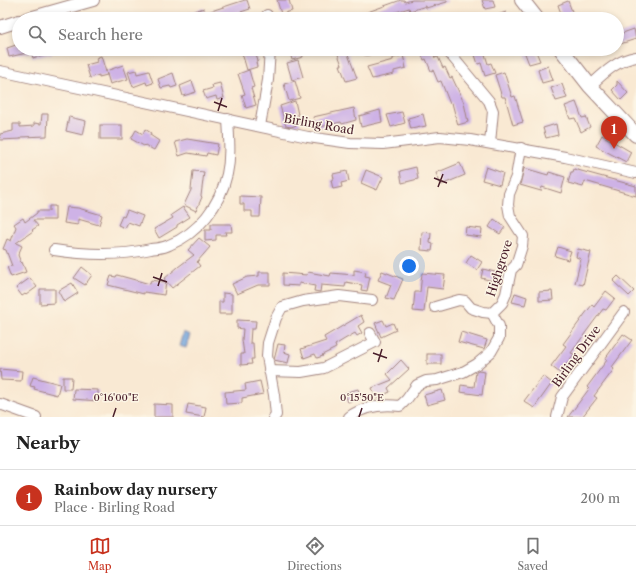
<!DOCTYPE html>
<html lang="en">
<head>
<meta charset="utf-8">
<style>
  :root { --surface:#fff; --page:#f2f2f2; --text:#222; --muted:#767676; --line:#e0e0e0; --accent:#c8321e }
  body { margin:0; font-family:"Libre Caslon Text",serif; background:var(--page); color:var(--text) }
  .you { position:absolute; left:409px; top:266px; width:14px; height:14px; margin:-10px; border:3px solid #fff; border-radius:50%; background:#1a73e8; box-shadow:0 0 0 6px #1a73e833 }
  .badge { display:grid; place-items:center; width:26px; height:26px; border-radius:50%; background:var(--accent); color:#fff; font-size:13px; font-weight:700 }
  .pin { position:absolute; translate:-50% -33px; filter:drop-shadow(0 1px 2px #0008) }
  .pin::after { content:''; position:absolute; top:21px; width:14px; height:12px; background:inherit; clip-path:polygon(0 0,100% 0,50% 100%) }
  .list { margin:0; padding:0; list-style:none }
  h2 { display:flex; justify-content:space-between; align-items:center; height:52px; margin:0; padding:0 16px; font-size:17px }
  h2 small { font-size:13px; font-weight:400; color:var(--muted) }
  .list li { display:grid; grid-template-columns:26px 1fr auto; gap:12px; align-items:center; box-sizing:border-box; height:56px; padding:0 16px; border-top:1px solid var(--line) }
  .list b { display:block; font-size:15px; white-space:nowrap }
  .list p { margin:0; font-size:13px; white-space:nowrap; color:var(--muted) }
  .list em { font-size:13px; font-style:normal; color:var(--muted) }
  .icon { flex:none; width:22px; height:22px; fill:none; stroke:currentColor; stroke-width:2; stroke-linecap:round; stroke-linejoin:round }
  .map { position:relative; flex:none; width:636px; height:417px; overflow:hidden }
  .search { position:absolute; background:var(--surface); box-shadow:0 2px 6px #0003; left:12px; right:12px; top:12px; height:44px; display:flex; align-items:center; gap:10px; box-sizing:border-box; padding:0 14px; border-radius:22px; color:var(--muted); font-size:15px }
  .sheet { height:108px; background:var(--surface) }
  nav { display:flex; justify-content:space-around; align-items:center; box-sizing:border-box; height:56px; border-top:1px solid var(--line); background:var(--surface); font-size:11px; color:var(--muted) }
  nav a { display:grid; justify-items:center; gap:2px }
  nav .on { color:var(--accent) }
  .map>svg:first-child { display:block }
  .water { fill:#6ea1da; stroke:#5c6082 }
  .building { fill:#ceb2e6 }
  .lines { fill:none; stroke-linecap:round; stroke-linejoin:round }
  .minor-casing { stroke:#a2847f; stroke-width:12 }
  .tertiary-casing { stroke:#a2847f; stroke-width:14 }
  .secondary-casing { stroke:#a2847f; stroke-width:16 }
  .minor { stroke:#fff; stroke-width:10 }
  .tertiary { stroke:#fff; stroke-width:12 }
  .secondary { stroke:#fff; stroke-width:14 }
  .ticks { fill:none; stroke:#4a1f2b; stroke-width:1.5 }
  .labels { text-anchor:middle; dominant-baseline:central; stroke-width:3; stroke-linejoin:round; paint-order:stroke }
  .street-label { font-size:12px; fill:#4a1f2b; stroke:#fcf5e5 }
  .ticks-label { font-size:10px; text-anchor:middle; fill:#4a1f2b; stroke:#fcf5e5; stroke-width:3; stroke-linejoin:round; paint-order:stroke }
</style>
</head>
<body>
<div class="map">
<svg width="636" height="417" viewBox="0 0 636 417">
  <rect width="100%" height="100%" fill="#fcf5e5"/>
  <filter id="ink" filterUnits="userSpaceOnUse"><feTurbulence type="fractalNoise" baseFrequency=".025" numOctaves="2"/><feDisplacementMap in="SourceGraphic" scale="8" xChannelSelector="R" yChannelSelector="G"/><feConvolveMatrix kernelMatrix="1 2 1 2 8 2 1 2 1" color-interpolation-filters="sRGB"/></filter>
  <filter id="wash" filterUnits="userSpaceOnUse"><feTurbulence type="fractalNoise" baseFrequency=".012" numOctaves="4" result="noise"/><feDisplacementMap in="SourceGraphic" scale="16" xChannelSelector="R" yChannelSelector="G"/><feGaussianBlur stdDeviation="0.9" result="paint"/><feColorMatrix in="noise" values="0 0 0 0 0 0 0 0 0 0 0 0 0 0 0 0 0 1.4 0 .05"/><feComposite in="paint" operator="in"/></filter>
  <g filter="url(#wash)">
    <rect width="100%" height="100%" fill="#f9e9d3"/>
    <!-- water -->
    <polygon class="water" points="183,332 190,335 186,348 179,346"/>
    <g id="blocks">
      <!-- building -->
      <g class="building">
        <polygon points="245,0 247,0 250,9 219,19 214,19 213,17 207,19 175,19 175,17 204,8 205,13"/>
        <polygon points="277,0 289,0 292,11 281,14"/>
        <polygon points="401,0 404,0 405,2 412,0 447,0 447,2 426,8 426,6 410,11 409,8 374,19 351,19 351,18"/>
        <polygon points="482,0 493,0 495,7 485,9"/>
        <polygon points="568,1 575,19 563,19 558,5"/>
        <polygon points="506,12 509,19 489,19 489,18"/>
        <polygon points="634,29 636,39 617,45 617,35"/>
        <polygon points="19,44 19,49 61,49 62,50 39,57 39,56 33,58 31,52 9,57 7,48"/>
        <polygon points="254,49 258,61 256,62 257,67 247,70 242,53"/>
        <polygon points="289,49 301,49 303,57 292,60"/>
        <polygon points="336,49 346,49 357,78 346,81 340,65 342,65"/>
        <polygon points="419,49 432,49 435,58 438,57 443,68 445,67 450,78 452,77 464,103 468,122 458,125 452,103 450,104 441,81 438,82 433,70 431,71 426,59 424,60"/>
        <polygon points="473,49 482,49 483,52 484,51 488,64 491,63 495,73 485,76 481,63 478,64"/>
        <polygon points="529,49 535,49 540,61 529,64 524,51"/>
        <polygon points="403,55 406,68 394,71 394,74 372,79 367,67 393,60 393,58"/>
        <polygon points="101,56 107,75 99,77 99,75 90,78 86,65 97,62 96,58"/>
        <polygon points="298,60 303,77 292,80 287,63"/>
        <polygon points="123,65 128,79 110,84 106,71"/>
        <polygon points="548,66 553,80 542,83 538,70"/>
        <polygon points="136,70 137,74 149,71 153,83 147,85 146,82 133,87 128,72"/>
        <polygon points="249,70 254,87 251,88 256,105 246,108 242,95 245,94 238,74"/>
        <polygon points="504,72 512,97 515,96 523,122 513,125 505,97 502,97 495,75"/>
        <polygon points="173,73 177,86 171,88 170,86 161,88 158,79"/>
        <polygon points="192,81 196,92 183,96 180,86"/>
        <polygon points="295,81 300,98 289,101 284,84"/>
        <polygon points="617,81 628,93 621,100 612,90 617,85"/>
        <polygon points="220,83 224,98 217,100 216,96 206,99 203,91 213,88 212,85"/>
        <polygon points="562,84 567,98 556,101 551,88"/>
        <polygon points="295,101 300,124 291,127 286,126 280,106"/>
        <polygon points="576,102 582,118 586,117 590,127 581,132 575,118 570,119 565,106"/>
        <polygon points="354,108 356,120 342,124 341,122 316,128 313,117"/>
        <polygon points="380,110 382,122 361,127 359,116"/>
        <polygon points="402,112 405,123 391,127 387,115"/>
        <polygon points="42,114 48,114 47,136 21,137 21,139 0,140 0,134 13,131 13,124 20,124 20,127 34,126 34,123 41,124"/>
        <polygon points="423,114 426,126 411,129 408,118"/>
        <polygon points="69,117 86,121 83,135 66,131"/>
        <polygon points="556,124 558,135 546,138 543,128"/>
        <rect x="100" y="125" width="22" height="14"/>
        <polygon points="145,129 151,133 150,135 159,141 154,150 145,145 144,146 131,139 136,130 143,134"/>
        <polygon points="602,135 631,152 626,162 596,146"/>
        <polygon points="187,139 218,144 216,155 207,153 206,156 188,153 179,156 175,142"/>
        <polygon points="460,163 465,175 441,185 436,173"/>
        <polygon points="416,167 418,179 402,183 400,171"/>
        <polygon points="486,167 503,173 500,185 482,180"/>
        <polygon points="524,168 548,175 549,172 565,177 561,193 542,187 541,191 520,185"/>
        <polygon points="574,169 636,186 636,196 585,181 583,187 568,183 571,172 573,172"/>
        <polygon points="366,170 383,177 377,190 361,183"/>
        <polygon points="193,171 204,172 201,196 202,197 196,211 184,205 191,190"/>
        <polygon points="347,171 349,181 341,183 342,187 333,189 331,180 334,179 333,174"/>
        <polygon points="240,196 261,197 260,217 252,217 252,211 244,211 244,204 240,204"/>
        <polygon points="49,206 55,206 55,220 33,220 38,226 32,230 33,231 16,243 22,246 18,255 21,263 22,262 26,272 11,277 7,267 12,266 6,250 3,249 7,239 11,241 16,227 14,224 23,218 25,222 37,213 37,211 49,211"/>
        <polygon points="67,207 78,208 102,215 99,225 78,219 78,225 64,223"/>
        <polygon points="183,207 190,217 177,225 177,227 159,238 154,229 173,218 171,215"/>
        <polygon points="127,210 143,216 139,226 128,222 125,228 118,225 122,216 124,217"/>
        <polygon points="494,219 505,227 500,234 489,227"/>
        <polygon points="211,224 231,224 232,232 225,232 226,235 216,235 216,240 205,241 205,230 211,230"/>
        <polygon points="466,227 482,229 481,237 465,235"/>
        <polygon points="422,232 431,233 430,243 433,244 432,251 421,250"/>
        <polygon points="199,238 210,247 197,262 200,266 172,288 164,279 178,267 194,255 188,250"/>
        <polygon points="558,247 571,251 568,260 555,256"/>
        <polygon points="578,249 591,252 583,285 575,283 581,259 576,257"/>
        <polygon points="471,255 482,262 477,270 466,263"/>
        <polygon points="82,267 92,275 85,285 74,278"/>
        <polygon points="483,269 499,273 497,282 481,278"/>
        <polygon points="354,270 366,272 365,276 370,277 367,291 361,290 362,285 346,282 345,287 321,285 320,292 314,291 315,286 299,283 299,286 283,285 283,273 307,275 308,272 330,276 331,273 354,275"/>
        <polygon points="382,271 403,279 394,300 386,298 391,285 378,280"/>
        <polygon points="259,272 270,272 270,285 258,285 237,294 232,284 247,277 259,276"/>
        <polygon points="422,273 445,275 443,289 427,287 424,312 413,311 415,292 420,292"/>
        <polygon points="117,275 150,284 151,280 166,282 164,295 144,292 144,294 108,285 111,276 116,277"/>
        <polygon points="618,276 634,291 629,296 613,281"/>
        <polygon points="30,278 37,287 26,295 25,294 22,296 16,288"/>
        <polygon points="72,283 78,293 64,302 58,291"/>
        <polygon points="40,289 55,289 55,303 40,304"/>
        <polygon points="552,291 553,300 539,301 539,292"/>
        <polygon points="606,291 615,298 606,310 603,309 586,332 571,353 574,354 560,373 551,366 566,346 563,344 585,314 592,305 594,307"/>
        <polygon points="223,293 232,294 232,314 219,314 219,302 223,302"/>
        <polygon points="515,293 527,297 525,305 512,302"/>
        <polygon points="361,315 364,322 358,326 362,333 357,336 355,333 343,340 335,345 336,348 322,355 323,356 317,358 315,354 304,358 301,349 326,341 324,337"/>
        <polygon points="237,320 256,321 255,329 251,329 250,343 253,343 254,359 251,359 252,364 241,365 241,354 244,354 242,340 243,329 237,328"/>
        <polygon points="383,320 386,326 393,323 396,330 381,337 375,323"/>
        <polygon points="461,332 487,340 484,349 458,342"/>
        <polygon points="623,334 632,340 612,367 614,369 594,396 597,398 582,417 568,417 589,389 587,387 607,360 605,359"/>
        <polygon points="278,344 285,345 284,352 290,354 288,363 274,360"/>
        <rect x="427" y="354" width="14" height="10"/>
        <polygon points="401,360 409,369 388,388 390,392 376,398 372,388 392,380 387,374"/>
        <polygon points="0,369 22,371 21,381 1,380"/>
        <polygon points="478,371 485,372 482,395 460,392 461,385 474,387 476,372"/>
        <polygon points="543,376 552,383 534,408 524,401"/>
        <polygon points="33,377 60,384 57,395 34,389 35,387 30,386"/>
        <polygon points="63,377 72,377 71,389 63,389"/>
        <polygon points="260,381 263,394 242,398 242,403 226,404 225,392 246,390 245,384"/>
        <polygon points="74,389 98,390 98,401 73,399"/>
        <polygon points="358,389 361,397 348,402 345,393"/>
        <polygon points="442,390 445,400 427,405 424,395"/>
        <polygon points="154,404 173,405 173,417 154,417"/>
        <polygon points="188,404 206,407 204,417 186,414"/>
      </g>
    </g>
  </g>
  <g filter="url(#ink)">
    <use href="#blocks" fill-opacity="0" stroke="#a2847f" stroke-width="1"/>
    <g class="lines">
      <defs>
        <g id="minor">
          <polyline points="267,15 268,19"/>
          <polyline points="367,49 367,50"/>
          <polyline points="446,49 489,101 493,111 490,143"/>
          <polyline points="0,71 308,137 350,143 383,144 440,137 470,140 565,157 636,173"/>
          <path d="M590 86C604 73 617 60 636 57"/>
          <polyline points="260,126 268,80 270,49"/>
          <path d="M54 250C86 255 119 256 151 249 157 248 164 248 169 245 199 233 220 205 227 174 231 156 229 138 228 119"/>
          <polyline points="435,307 459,300 465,301 471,308 483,312 492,313"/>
          <polyline points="269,371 301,372 324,368 375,342 370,333"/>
          <polyline points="0,404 36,417"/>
          <polyline points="274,417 276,415 274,395 267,356 268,343 276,318 282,307 303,301 339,296 372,300"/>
          <path d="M349 417C364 406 382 404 400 406L407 399 417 385 426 381 437 380 463 372 477 364 491 352 499 338V326L492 313 502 303 506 294 511 270 516 265 522 246 523 236 510 216 508 205 509 194 516 177 521 148"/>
          <polyline points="557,417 562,397 624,312"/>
        </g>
        <g id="tertiary">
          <polyline points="26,19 93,0"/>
          <polyline points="0,27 19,21"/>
        </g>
        <g id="secondary">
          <polyline points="522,0 537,19"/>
          <polyline points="561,49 590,86 636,135"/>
        </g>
      </defs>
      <!-- minor casing -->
      <use href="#minor" class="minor-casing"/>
      <!-- tertiary casing -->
      <use href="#tertiary" class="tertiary-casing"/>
      <!-- secondary casing -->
      <use href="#secondary" class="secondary-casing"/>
      <!-- minor -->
      <use href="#minor" class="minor"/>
      <!-- tertiary -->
      <use href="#tertiary" class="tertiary"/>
      <!-- secondary -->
      <use href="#secondary" class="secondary"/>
    </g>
  </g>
  <!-- ticks -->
  <path class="ticks" d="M214 102 227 107M218 111 222 98M434 178 447 183M438 187 443 174M153 277 167 282M158 286 162 273M373 353 387 358M378 362 382 349M113 417 116 408M359 417 362 408"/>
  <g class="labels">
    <!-- street labels -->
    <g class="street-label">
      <text transform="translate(319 124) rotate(10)">Birling Road</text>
      <text transform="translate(499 268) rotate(-72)">Highgrove</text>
      <text transform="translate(576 356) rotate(-54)">Birling Drive</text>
    </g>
  </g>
  <g class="ticks-label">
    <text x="116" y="401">0°16'00"E</text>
    <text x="362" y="401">0°15'50"E</text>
  </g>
</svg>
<div class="you"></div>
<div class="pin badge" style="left:614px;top:149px">1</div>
<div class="search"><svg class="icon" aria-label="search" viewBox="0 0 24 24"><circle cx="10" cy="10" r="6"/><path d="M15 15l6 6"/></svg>Search here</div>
</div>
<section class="sheet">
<h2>Nearby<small></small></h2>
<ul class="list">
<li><span class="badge">1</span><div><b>Rainbow day nursery</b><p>Place · Birling Road</p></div><em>200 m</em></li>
</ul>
</section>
<nav>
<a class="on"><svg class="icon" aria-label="map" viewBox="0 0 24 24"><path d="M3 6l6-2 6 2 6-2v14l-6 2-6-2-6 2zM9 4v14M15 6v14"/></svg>Map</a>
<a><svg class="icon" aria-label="directions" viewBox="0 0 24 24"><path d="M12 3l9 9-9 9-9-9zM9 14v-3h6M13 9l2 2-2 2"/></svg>Directions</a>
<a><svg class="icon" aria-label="saved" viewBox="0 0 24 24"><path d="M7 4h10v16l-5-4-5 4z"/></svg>Saved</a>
</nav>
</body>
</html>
